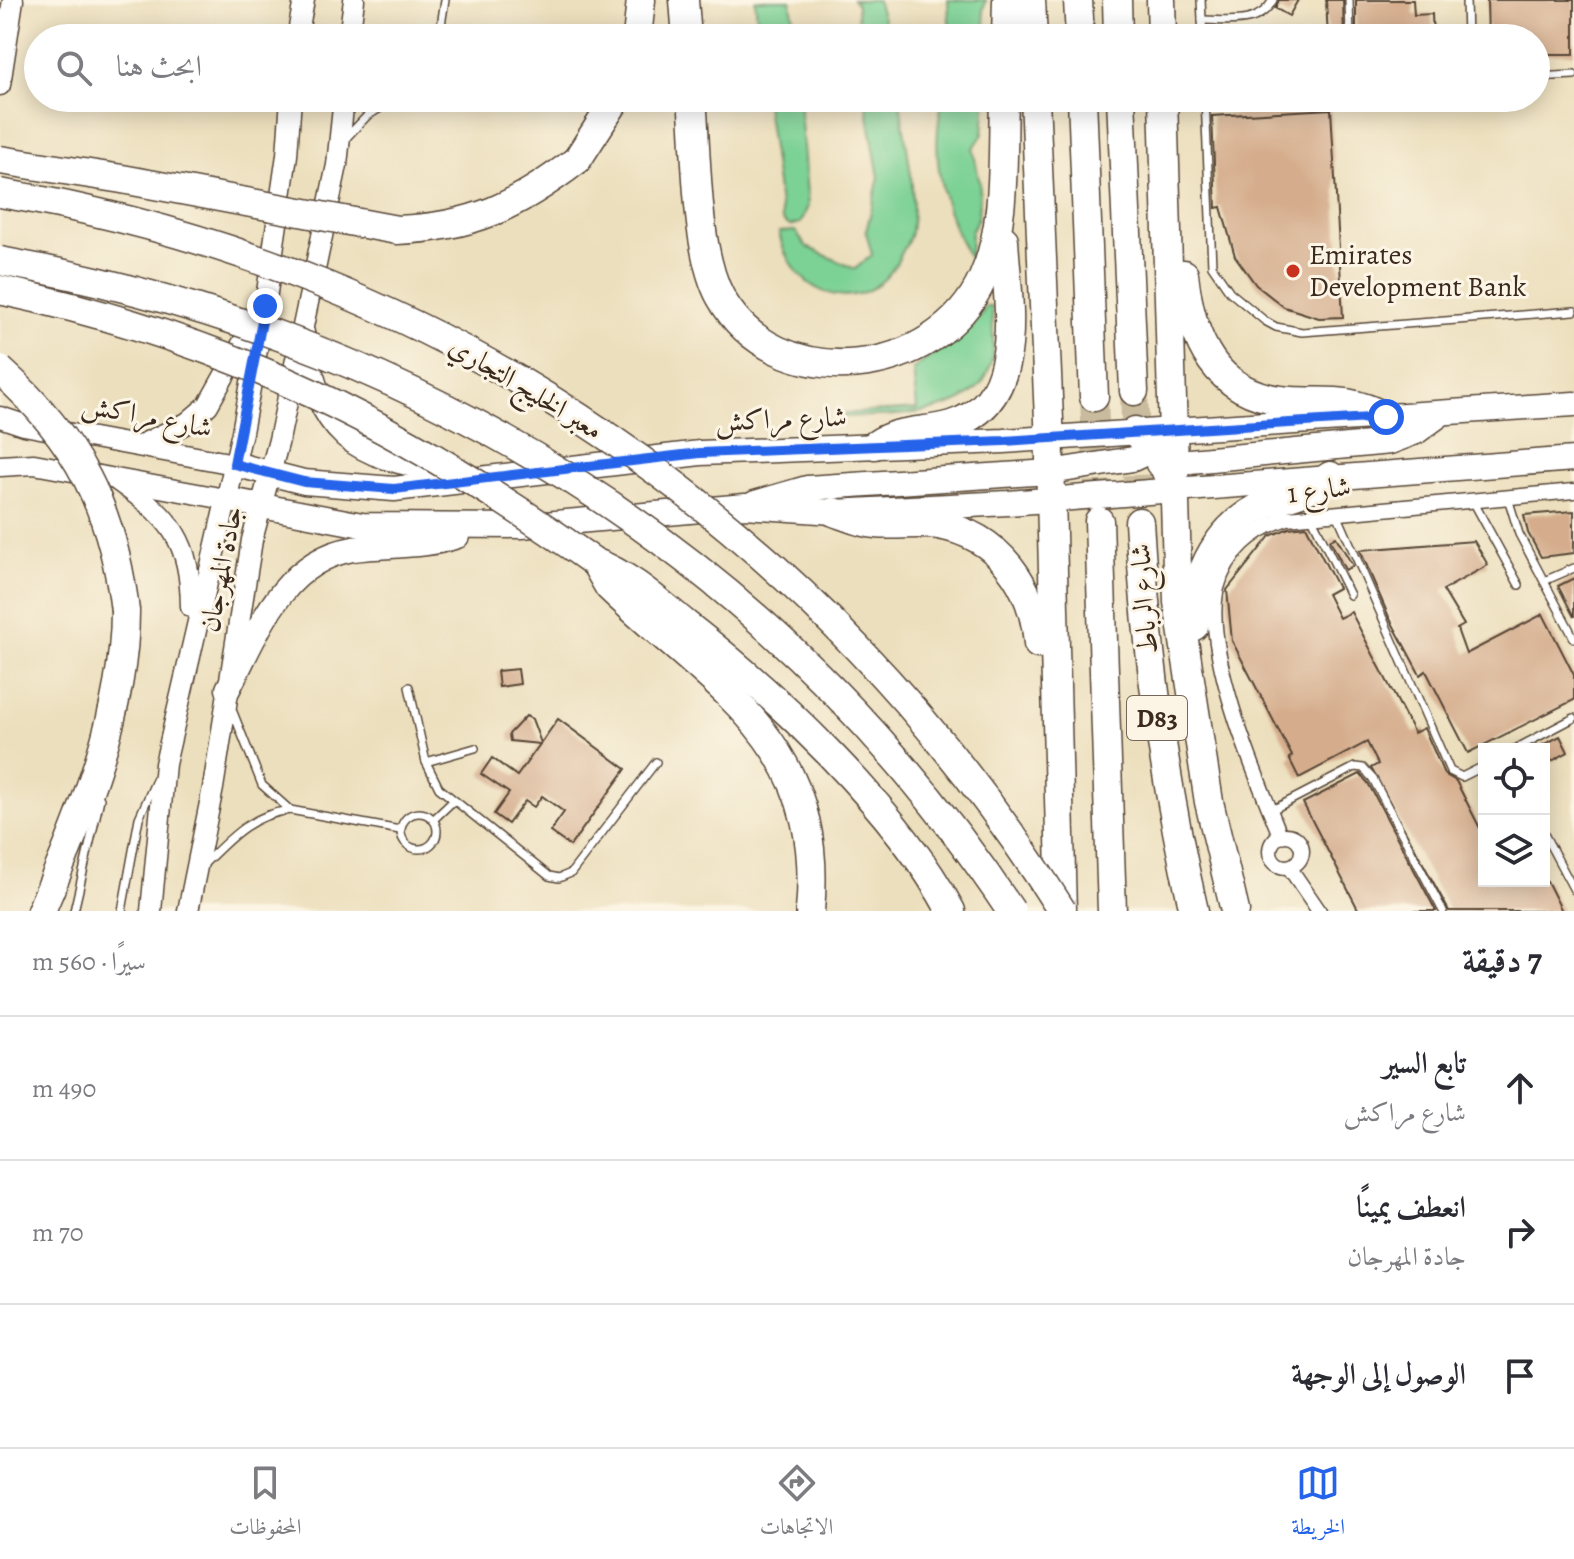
<!DOCTYPE html>
<html lang="ar">
<head>
<meta charset="utf-8">
<style>
  :root { --surface:#fff; --page:#f7f7f7; --text:#2b2b33; --muted:#7c7c81; --line:#e1e1e2; --accent:#2563eb }
  body { margin:0; font-family:Alegreya,Amiri,serif; background:var(--page); color:var(--text); direction:rtl }
  .controls { position:absolute; right:24px; bottom:24px; display:grid; overflow:hidden; border-radius:0px; box-shadow:0 4px 20px #0003 }
  .controls button { width:72px; height:72px; display:grid; place-items:center; padding:0; border:0; border-bottom:2px solid var(--line); background:var(--surface); color:var(--text); font:40px sans-serif }
  .stop { position:absolute; width:24px; height:24px; margin:-18px; border:6px solid #2563eb; border-radius:50%; background:#fff }
  .stop.end { background:#2563eb; border-color:#fff; box-shadow:0 2px 8px #0008 }
  .list { margin:0; padding:0; list-style:none }
  h2 { display:flex; justify-content:space-between; align-items:center; height:104px; margin:0; padding:0 32px; font-size:34px }
  h2 small { font-size:26px; font-weight:400; color:var(--muted) }
  .list li { display:grid; grid-template-columns:52px 1fr auto; gap:24px; align-items:center; box-sizing:border-box; height:144px; padding:0 32px; border-top:2px solid var(--line) }
  .list b { display:block; font-size:30px; white-space:nowrap }
  .list p { margin:0; font-size:26px; white-space:nowrap; color:var(--muted) }
  .list em { font-size:26px; font-style:normal; color:var(--muted) }
  .icon { flex:none; width:44px; height:44px; fill:none; stroke:currentColor; stroke-width:2; stroke-linecap:round; stroke-linejoin:round }
  .map { position:relative; flex:none; width:1574px; height:911px; overflow:hidden; direction:ltr }
  .search { position:absolute; background:var(--surface); box-shadow:0 4px 20px #0003; left:24px; right:24px; top:24px; height:88px; display:flex; align-items:center; gap:20px; box-sizing:border-box; padding:0 28px; border-radius:44px; color:var(--muted); font-size:30px }
  .sheet { height:536px; background:var(--surface) }
  nav { display:flex; justify-content:space-around; align-items:center; box-sizing:border-box; height:112px; border-top:2px solid var(--line); background:var(--surface); font-size:22px; color:var(--muted) }
  nav a { display:grid; justify-items:center; gap:4px }
  nav .on { color:var(--accent) }
  .map>svg:first-child { display:block }
  .green { fill:#7bd195; stroke:#5b7e5a; stroke-width:2 }
  .building { fill:#d5ad8d }
  .lines { fill:none; stroke-linecap:round; stroke-linejoin:round }
  .highway-tunnel { stroke:#c9bb9d; stroke-width:28; stroke-dasharray:28 14; stroke-linecap:butt }
  .lane-casing { stroke:#564536; stroke-width:10 }
  .street-casing { stroke:#564536; stroke-width:17 }
  .secondary-casing { stroke:#564536; stroke-width:23 }
  .primary-casing { stroke:#564536; stroke-width:27 }
  .highway-casing { stroke:#564536; stroke-width:31 }
  .lane { stroke:#fff; stroke-width:7 }
  .street { stroke:#fff; stroke-width:14 }
  .secondary { stroke:#fff; stroke-width:20 }
  .primary { stroke:#fff; stroke-width:24 }
  .highway { stroke:#fff; stroke-width:28 }
  .highway-bridge-casing { stroke:#564536; stroke-width:31; stroke-linecap:butt }
  .highway-bridge { stroke:#fff; stroke-width:28 }
  .route { stroke:#2563eb; stroke-width:10 }
  .poi-dot { fill:#c8321e; stroke:#fcf5e5; stroke-width:3 }
  .labels { text-anchor:middle; dominant-baseline:central; stroke-width:6; stroke-linejoin:round; paint-order:stroke }
  .shield { fill:#fcf5e5; stroke:#75675a; stroke-width:2 }
  .shield-label { font-size:26px; font-weight:bold; fill:#3b2a1e }
  .poi-label { font-size:28px; fill:#3b2a1e; stroke:#fcf5e5; text-anchor:start }
  .street-label { font-size:28px; fill:#3b2a1e; stroke:#fcf5e5 }
</style>
</head>
<body>
<div class="map">
<svg width="1574" height="911" viewBox="0 0 1574 911">
  <rect width="100%" height="100%" fill="#fcf5e5"/>
  <filter id="ink" filterUnits="userSpaceOnUse"><feTurbulence type="fractalNoise" baseFrequency=".0125" numOctaves="2"/><feDisplacementMap in="SourceGraphic" scale="16" xChannelSelector="R" yChannelSelector="G"/><feConvolveMatrix kernelMatrix="1 2 1 2 8 2 1 2 1" color-interpolation-filters="sRGB"/></filter>
  <filter id="wash" filterUnits="userSpaceOnUse"><feTurbulence type="fractalNoise" baseFrequency=".006" numOctaves="4" result="noise"/><feDisplacementMap in="SourceGraphic" scale="32" xChannelSelector="R" yChannelSelector="G"/><feGaussianBlur stdDeviation="1.8" result="paint"/><feColorMatrix in="noise" values="0 0 0 0 0 0 0 0 0 0 0 0 0 0 0 0 0 1.4 0 .05"/><feComposite in="paint" operator="in"/></filter>
  <g filter="url(#wash)">
    <rect width="100%" height="100%" fill="#ecdfbd"/>
    <!-- green -->
    <g class="green">
      <polygon points="755,0 790,0 798,38 759,38"/>
      <polygon points="853,0 877,0 889,38 858,38 857,5"/>
      <polygon points="948,0 986,0 983,10 987,38 950,38"/>
      <polygon points="765,98 799,98 808,206 801,223 790,226 782,220"/>
      <path d="M865 98H900C904 141 918 189 911 232 910 239 905 247 901 254 870 323 791 300 779 232L795 231 807 247 855 269 872 255 866 232 879 177Z"/>
      <path d="M943 98H986L983 134 973 149 980 184 978 218 971 232 970 260C942 208 929 156 943 98Z"/>
      <path d="M986 307H992C992 324 995 342 992 358 983 422 883 415 836 417V414L917 409 913 369 971 329Z"/>
    </g>
    <g id="blocks">
      <!-- building -->
      <g class="building">
        <polygon points="1279,0 1298,0 1289,16 1275,8"/>
        <polygon points="1326,0 1343,0 1344,38 1328,38"/>
        <polygon points="1356,0 1413,0 1414,15 1432,14 1433,38 1356,38"/>
        <polygon points="1487,0 1574,0 1574,54 1536,54 1536,38 1488,38"/>
        <polygon points="1331,109 1343,317 1319,318 1284,307 1256,285 1235,256 1221,207 1216,208 1212,116"/>
        <polygon points="1574,511 1574,553 1541,557 1528,533 1524,515"/>
        <polygon points="1306,526 1338,588 1327,594 1339,618 1351,612 1414,733 1424,728 1444,774 1456,781 1484,836 1484,881 1547,881 1562,911 1449,911 1371,768 1378,764 1367,742 1299,778 1289,758 1292,756 1232,641 1227,590 1270,536 1289,528"/>
        <polygon points="1336,537 1353,566 1345,570 1330,540"/>
        <polygon points="1474,541 1488,565 1443,590 1464,625 1457,629 1466,654 1543,614 1574,675 1574,700 1468,753 1426,671 1420,675 1389,617 1360,550"/>
        <polygon points="1574,578 1574,617 1558,586"/>
        <polygon points="518,669 520,684 499,687 497,671"/>
        <polygon points="526,716 532,719 541,743 558,719 626,769 570,846 550,832 564,812 542,796 534,807 525,801 508,824 494,814 509,793 481,774 492,758 517,776 540,744 510,741 509,734"/>
        <polygon points="1560,736 1568,752 1550,762 1541,746"/>
        <polygon points="1360,774 1368,783 1436,911 1359,911 1303,803"/>
      </g>
    </g>
  </g>
  <g filter="url(#ink)">
    <use href="#blocks" fill-opacity="0" stroke="#564536" stroke-width="2"/>
    <g class="lines">
      <!-- highway-tunnel -->
      <g class="highway-tunnel">
        <polyline points="1134,391 1139,522"/>
        <polyline points="1094,397 1099,520"/>
      </g>
      <defs>
        <g id="lane">
          <polyline points="1201,0 1203,38"/>
          <polyline points="1349,0 1350,38"/>
          <polyline points="1466,0 1467,38"/>
          <path d="M1202 20C1229 20 1258 27 1273 0"/>
          <polyline points="439,38 445,0"/>
          <polyline points="1536,77 1574,75"/>
          <polyline points="461,98 523,106 546,98"/>
          <polyline points="1205,98 1212,266 1230,292 1265,321 1276,327 1302,332 1574,311"/>
          <polyline points="1206,103 1296,98"/>
          <polyline points="345,139 367,116 397,98"/>
          <polyline points="1508,498 1519,534 1574,638"/>
          <polyline points="1473,501 1519,585"/>
          <polyline points="1337,514 1450,771 1462,777 1484,766"/>
          <polyline points="1311,516 1350,595"/>
          <polyline points="1544,581 1574,568"/>
          <polyline points="409,687 426,762 439,788 549,876 559,878 571,873 656,762"/>
          <polyline points="231,707 262,785 290,810"/>
          <polyline points="1515,749 1574,718"/>
          <polyline points="426,762 475,748"/>
          <polyline points="1270,811 1355,767 1363,768 1373,779 1443,911"/>
          <circle cx="419" cy="831" r="18"/>
          <polyline points="433,820 452,802"/>
          <polyline points="1544,834 1574,890"/>
          <path d="M204 864C231 837 251 815 290 810L400 830"/>
          <polyline points="74,911 100,799"/>
          <polyline points="122,911 139,818 156,780"/>
        </g>
        <g id="street">
          <circle cx="1286" cy="851" r="16"/>
          <path d="M1280 835C1256 776 1202 650 1217 588 1226 552 1254 529 1287 518L1574 491"/>
          <polyline points="1289,867 1319,911"/>
        </g>
        <g id="secondary">
          <polyline points="297,38 304,0"/>
          <polyline points="349,38 354,0"/>
          <polyline points="0,85 13,0"/>
          <polyline points="0,417 24,425 234,464"/>
          <polyline points="143,444 187,423 208,405 256,319"/>
          <polyline points="0,466 34,464 225,499"/>
          <path d="M118 481C172 519 190 540 191 607"/>
          <polyline points="151,911 165,764 242,432 265,306 287,155 291,98"/>
          <polyline points="188,911 213,788 252,540 279,440 337,165 344,98"/>
        </g>
        <g id="primary">
          <path d="M302 333C321 438 349 454 450 472"/>
          <polyline points="234,464 304,482 394,489 700,453 1004,441 1574,404"/>
          <polyline points="1158,464 1390,442 1416,432 1442,413"/>
          <polyline points="225,499 362,525 522,526 745,506 834,512 1008,503 1574,459"/>
          <polyline points="755,503 807,488 1050,472 1133,459 1148,452 1167,436"/>
          <path d="M228 689C257 633 282 561 353 549 388 544 423 548 457 536"/>
        </g>
        <g id="highway">
          <polyline points="684,0 687,38"/>
          <polyline points="1031,0 1033,38"/>
          <polyline points="1078,0 1080,38"/>
          <polyline points="1117,0 1118,38"/>
          <polyline points="1161,0 1162,38"/>
          <polyline points="637,38 641,0"/>
          <polyline points="1006,38 1007,0"/>
          <path d="M692 98C697 153 695 249 720 296 775 398 938 380 983 278 1007 225 1002 155 1004 98"/>
          <polyline points="1035,98 1049,420 1062,911"/>
          <polyline points="1082,98 1094,397"/>
          <polyline points="1121,98 1134,391"/>
          <polyline points="1163,98 1178,602 1209,802 1235,911"/>
          <polyline points="577,160 617,98"/>
          <path d="M1184 274C1191 340 1215 397 1291 401 1332 403 1347 397 1386 417"/>
          <polyline points="1135,431 1159,455 1170,481"/>
          <path d="M875 445C900 428 924 433 951 425 1029 402 1007 300 1004 240"/>
          <path d="M834 512C848 517 861 523 876 524 896 526 918 522 938 525 999 535 1034 586 1038 644"/>
          <polyline points="1099,521 1112,911"/>
          <path d="M1139 522C1147 654 1164 782 1194 911"/>
          <path d="M594 562C629 575 656 600 684 623 775 694 897 809 951 911"/>
          <path d="M597 566 609 587C716 690 826 740 810 911"/>
          <path d="M1194 626C1193 573 1219 523 1269 503 1294 493 1309 493 1330 476"/>
          <path d="M41 911C81 817 125 714 125 611"/>
        </g>
      </defs>
      <!-- lane casing -->
      <use href="#lane" class="lane-casing"/>
      <!-- street casing -->
      <use href="#street" class="street-casing"/>
      <!-- secondary casing -->
      <use href="#secondary" class="secondary-casing"/>
      <!-- primary casing -->
      <use href="#primary" class="primary-casing"/>
      <!-- highway casing -->
      <use href="#highway" class="highway-casing"/>
      <!-- lane -->
      <use href="#lane" class="lane"/>
      <!-- street -->
      <use href="#street" class="street"/>
      <!-- secondary -->
      <use href="#secondary" class="secondary"/>
      <!-- primary -->
      <use href="#primary" class="primary"/>
      <!-- highway -->
      <use href="#highway" class="highway"/>
      <defs>
        <g id="highway-bridge">
          <path d="M0 160 122 179 397 230C473 227 517 206 577 160"/>
          <path d="M0 193C446 268 823 530 1062 911"/>
          <path d="M0 261C417 336 775 555 1011 911"/>
          <path d="M0 290C233 340 401 425 594 562"/>
          <path d="M0 370C77 439 113 508 125 611"/>
        </g>
      </defs>
      <!-- highway-bridge casing -->
      <use href="#highway-bridge" class="highway-bridge-casing"/>
      <!-- highway-bridge -->
      <use href="#highway-bridge" class="highway-bridge"/>
    </g>
  </g>
  <g class="lines" filter="url(#ink)">
    <!-- route -->
    <polyline class="route" points="265,306 234,464 304,482 394,489 700,453 1004,441 1386,417"/>
  </g>
  <!-- markers -->
  <circle class="poi-dot" cx="1293" cy="271" r="8"/>
  <g class="labels">
    <!-- shield labels -->
    <rect class="shield" x="1127" y="696" width="60" height="44" rx="6"/>
    <g class="shield-label">
      <text x="1157" y="718">D83</text>
    </g>
    <!-- poi labels -->
    <g class="poi-label">
      <text x="1309" y="255">Emirates<tspan x="1309" dy="32">Development Bank</tspan></text>
    </g>
    <!-- street labels -->
    <g class="street-label">
      <text transform="translate(526 388) rotate(31)">معبر الخليج التجاري</text>
      <text transform="translate(147 416) rotate(11)">شارع مراكش</text>
      <text transform="translate(781 419) rotate(-2)">شارع مراكش</text>
      <text transform="translate(1319 490) rotate(-7)">شارع 1</text>
      <text transform="translate(221 569) rotate(-79)">جادة المهرجان</text>
      <text transform="translate(1144 599) rotate(-94)">شارع الرباط</text>
    </g>
  </g>
</svg>
<div class="controls">
<button><svg class="icon" aria-label="locate" viewBox="0 0 24 24"><circle cx="12" cy="12" r="6"/><path d="M12 2v4M12 18v4M2 12h4M18 12h4"/></svg></button>
<button><svg class="icon" aria-label="layers" viewBox="0 0 24 24"><path d="M12 4l9 5-9 5-9-5zM3 14l9 5 9-5"/></svg></button>
</div>
<div class="stop" style="left:1386px;top:417px"></div>
<div class="stop end" style="left:265px;top:306px"></div>
<div class="search"><svg class="icon" aria-label="search" viewBox="0 0 24 24"><circle cx="10" cy="10" r="6"/><path d="M15 15l6 6"/></svg>ابحث هنا</div>
</div>
<section class="sheet">
<h2>7 دقيقة<small>سيرًا · 560 m</small></h2>
<ul class="list">
<li><svg class="icon" aria-label="ahead" viewBox="0 0 24 24"><path d="M12 20V5M6 11l6-6 6 6"/></svg><div><b>تابع السير</b><p>شارع مراكش</p></div><em>490 m</em></li>
<li><svg class="icon" aria-label="right" viewBox="0 0 24 24"><path d="M7 20v-9h11M14 6l5 5-5 5"/></svg><div><b>انعطف يمينًا</b><p>جادة المهرجان</p></div><em>70 m</em></li>
<li><svg class="icon" aria-label="arrive" viewBox="0 0 24 24"><path d="M6 21V4h12l-3 4 3 4H6"/></svg><div><b>الوصول إلى الوجهة</b></div></li>
</ul>
</section>
<nav>
<a class="on"><svg class="icon" aria-label="map" viewBox="0 0 24 24"><path d="M3 6l6-2 6 2 6-2v14l-6 2-6-2-6 2zM9 4v14M15 6v14"/></svg>الخريطة</a>
<a><svg class="icon" aria-label="directions" viewBox="0 0 24 24"><path d="M12 3l9 9-9 9-9-9zM9 14v-3h6M13 9l2 2-2 2"/></svg>الاتجاهات</a>
<a><svg class="icon" aria-label="saved" viewBox="0 0 24 24"><path d="M7 4h10v16l-5-4-5 4z"/></svg>المحفوظات</a>
</nav>
</body>
</html>
